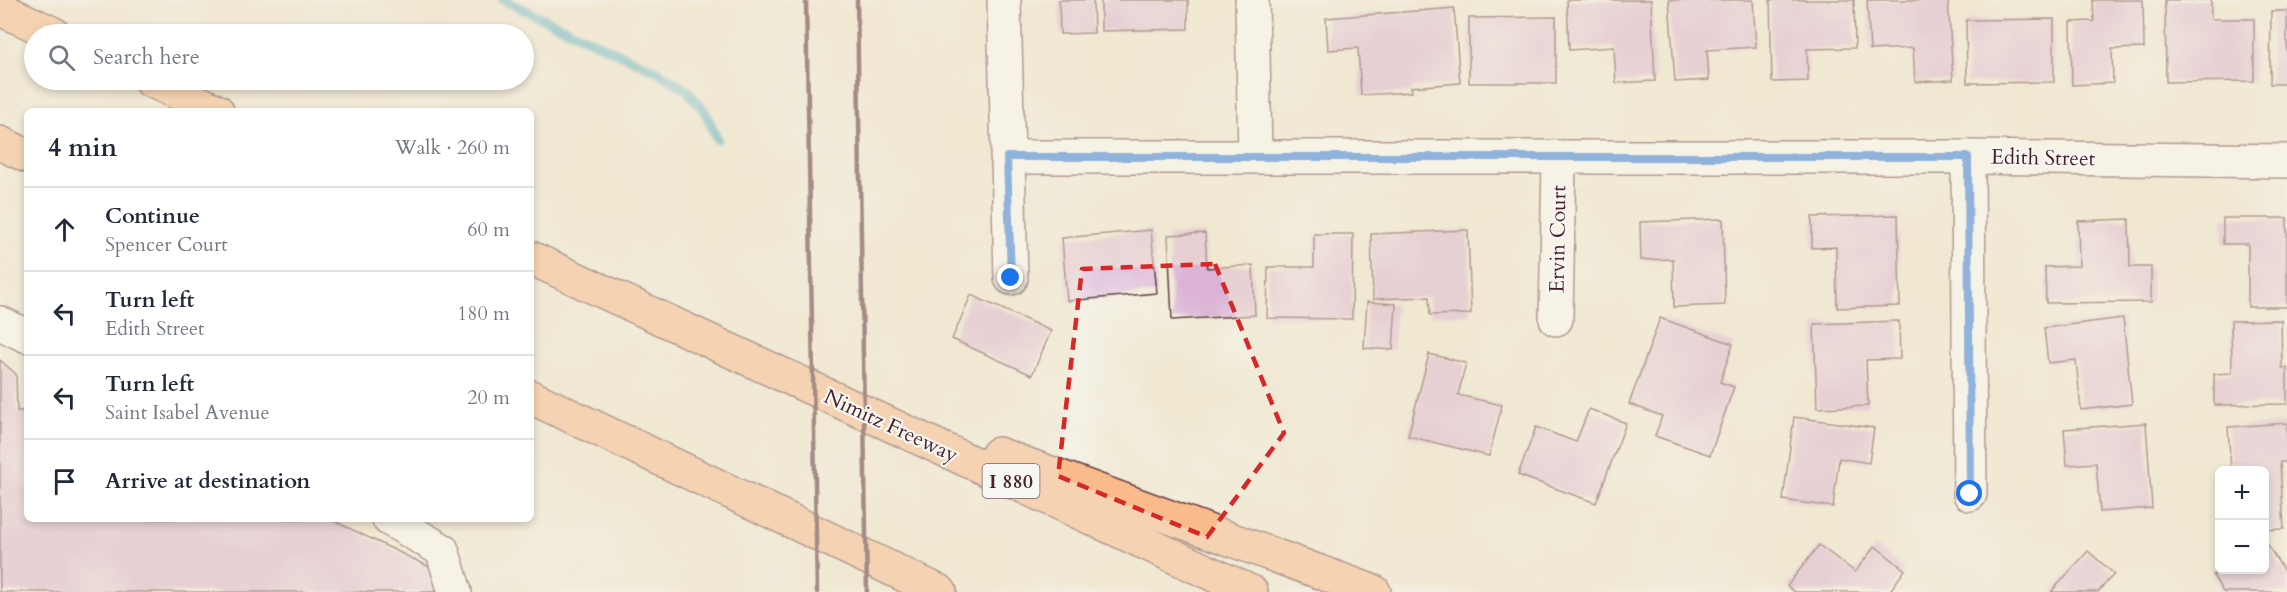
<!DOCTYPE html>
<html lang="en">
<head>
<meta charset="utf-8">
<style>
  :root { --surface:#fff; --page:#f6f6f7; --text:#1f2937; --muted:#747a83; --line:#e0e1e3 }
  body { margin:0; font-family:Cardo,serif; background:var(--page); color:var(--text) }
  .controls { position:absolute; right:18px; bottom:18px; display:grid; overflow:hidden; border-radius:9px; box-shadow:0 3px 9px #0003 }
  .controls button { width:54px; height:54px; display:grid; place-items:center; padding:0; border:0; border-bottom:2px solid var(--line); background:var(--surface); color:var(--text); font:30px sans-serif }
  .stop { position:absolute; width:18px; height:18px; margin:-14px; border:4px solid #1a73e8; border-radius:50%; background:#fff }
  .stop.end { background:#1a73e8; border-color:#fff; box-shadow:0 2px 6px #0008 }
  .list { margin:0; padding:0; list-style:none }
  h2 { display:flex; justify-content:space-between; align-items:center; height:78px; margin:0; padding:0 24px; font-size:26px }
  h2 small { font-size:20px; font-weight:400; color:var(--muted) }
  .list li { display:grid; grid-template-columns:39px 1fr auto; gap:18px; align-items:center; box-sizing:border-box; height:84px; padding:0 24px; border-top:2px solid var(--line) }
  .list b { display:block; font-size:22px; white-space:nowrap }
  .list p { margin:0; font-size:20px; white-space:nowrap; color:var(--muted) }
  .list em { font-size:20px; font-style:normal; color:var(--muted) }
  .icon { flex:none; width:33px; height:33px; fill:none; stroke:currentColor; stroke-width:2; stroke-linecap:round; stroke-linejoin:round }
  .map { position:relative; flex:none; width:2287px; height:592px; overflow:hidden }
  .search { position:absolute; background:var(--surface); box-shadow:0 3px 9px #0003; left:24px; top:24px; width:510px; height:66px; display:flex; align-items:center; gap:15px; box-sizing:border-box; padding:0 21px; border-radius:33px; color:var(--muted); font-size:22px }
  .panel { position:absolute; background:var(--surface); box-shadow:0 3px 9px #0003; left:24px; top:108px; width:510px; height:414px; border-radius:9px }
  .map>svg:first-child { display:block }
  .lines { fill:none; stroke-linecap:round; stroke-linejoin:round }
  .stream { stroke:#43abc3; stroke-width:10 }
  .building { fill:#dcb3d7 }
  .minor-casing { stroke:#633d44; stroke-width:36 }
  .highway-casing { stroke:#633d44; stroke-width:36 }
  .minor { stroke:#fff; stroke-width:33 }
  .highway { stroke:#fabb8c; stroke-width:33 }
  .rail { stroke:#4a1f2b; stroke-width:4.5 }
  .route { stroke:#1a73e8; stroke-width:8 }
  .marked { fill:none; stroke:#d62828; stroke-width:4.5; stroke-dasharray:12 8; stroke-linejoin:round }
  .labels { text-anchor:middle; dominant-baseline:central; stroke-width:4.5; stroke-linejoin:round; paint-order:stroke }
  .shield { fill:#f6f6f2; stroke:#7e6067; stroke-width:1.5 }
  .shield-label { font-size:20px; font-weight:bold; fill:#4a1f2b }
  .street-label { font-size:21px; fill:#4a1f2b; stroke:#f6f6f2 }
</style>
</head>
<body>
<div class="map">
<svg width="2287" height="592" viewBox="0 0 2287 592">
  <rect width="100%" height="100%" fill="#f6f6f2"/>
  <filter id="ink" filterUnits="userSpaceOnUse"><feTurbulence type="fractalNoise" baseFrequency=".0167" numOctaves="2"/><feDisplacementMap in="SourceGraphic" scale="12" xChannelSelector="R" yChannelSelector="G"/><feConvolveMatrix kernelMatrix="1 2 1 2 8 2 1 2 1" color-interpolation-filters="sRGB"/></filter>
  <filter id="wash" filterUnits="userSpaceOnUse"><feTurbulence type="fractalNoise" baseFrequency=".008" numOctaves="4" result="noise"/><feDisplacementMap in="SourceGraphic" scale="24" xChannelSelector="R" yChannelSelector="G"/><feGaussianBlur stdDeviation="1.35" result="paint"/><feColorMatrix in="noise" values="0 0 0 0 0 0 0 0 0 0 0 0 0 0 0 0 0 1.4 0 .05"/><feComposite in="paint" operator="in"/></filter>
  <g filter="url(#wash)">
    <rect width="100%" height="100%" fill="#f0e8d1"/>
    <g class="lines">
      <!-- stream -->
      <polyline class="stream" points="503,0 657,71 687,90 705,112 717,139"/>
    </g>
    <g id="blocks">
      <!-- building -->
      <g class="building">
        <polygon points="1059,0 1093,0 1094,33 1060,34"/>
        <polygon points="1101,0 1188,0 1188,29 1101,31"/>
        <polygon points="1567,0 1651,0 1655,81 1616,83 1614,47 1569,50"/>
        <polygon points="1669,0 1753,0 1756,47 1707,50 1709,80 1675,82"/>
        <polygon points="1770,0 1854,0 1855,48 1807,49 1808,81 1772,82"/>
        <polygon points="1867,0 1948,0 1953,80 1915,82 1913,48 1870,50"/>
        <polygon points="2093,0 2143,0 2144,48 2112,49 2113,83 2072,85 2071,22 2094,21"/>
        <polygon points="2165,0 2211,0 2211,19 2254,19 2254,81 2166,82"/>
        <polygon points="1454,8 1460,83 1411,87 1412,92 1361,95 1358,48 1328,50 1326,18"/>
        <polygon points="2271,11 2287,11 2287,84 2270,84"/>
        <polygon points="1556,17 1556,83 1469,83 1469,18"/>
        <polygon points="2054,19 2054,82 1967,83 1966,20"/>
        <polygon points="1898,215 1900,306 1837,308 1836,247 1812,248 1812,217"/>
        <polygon points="2223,218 2287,218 2287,307 2248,307 2248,244 2223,244"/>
        <polygon points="1723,219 1725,305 1674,307 1673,259 1641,260 1640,222"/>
        <polygon points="2129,219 2130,267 2151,267 2151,302 2046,303 2045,267 2079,266 2078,221"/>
        <polygon points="1151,230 1157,293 1067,301 1062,238"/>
        <polygon points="1468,230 1471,314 1430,315 1429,297 1373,299 1371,234"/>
        <polygon points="1205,233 1207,268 1253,265 1255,315 1172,320 1168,235"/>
        <polygon points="1314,234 1353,234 1352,319 1267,318 1268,267 1314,267"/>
        <polygon points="971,295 1051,331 1032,375 952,339"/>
        <polygon points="1367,302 1396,304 1393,350 1364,348"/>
        <polygon points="1660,318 1733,344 1720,382 1734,387 1710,455 1655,436 1662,416 1629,404"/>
        <polygon points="2123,318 2132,404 2081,410 2076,360 2048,363 2044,328"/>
        <polygon points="2281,320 2282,368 2287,368 2287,404 2214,405 2214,374 2232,373 2231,321"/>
        <polygon points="1899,321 1900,359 1866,360 1868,406 1817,408 1814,324"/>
        <polygon points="1429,354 1466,363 1458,395 1502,405 1489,456 1408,436"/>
        <polygon points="0,360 16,374 17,411 27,411 27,519 330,519 436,570 436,592 0,592"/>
        <polygon points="1589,409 1626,423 1596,503 1518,475 1536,427 1576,442"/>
        <polygon points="1794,417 1874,428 1869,463 1839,458 1833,507 1783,500"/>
        <polygon points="2146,423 2152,508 2100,512 2096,463 2067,465 2064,429"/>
        <polygon points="2287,423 2287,462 2280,462 2284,529 2264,530 2264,470 2231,470 2228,427"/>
        <polygon points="2266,542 2287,576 2287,592 2223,592 2213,575 2222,570 2264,570 2264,543"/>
        <polygon points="1819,545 1855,572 1875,546 1905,570 1889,592 1795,592 1787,586"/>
        <polygon points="2088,551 2114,574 2098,592 2051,592"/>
      </g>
    </g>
  </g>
  <g filter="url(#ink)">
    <use href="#blocks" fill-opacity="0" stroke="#633d44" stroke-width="1.5"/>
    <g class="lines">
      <defs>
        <g id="minor">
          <polyline points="1004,0 1011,278"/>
          <polyline points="1252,0 1255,156"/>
          <polyline points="1007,157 1968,157 2287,161"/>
          <polyline points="1968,157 1970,494"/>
          <polyline points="1556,319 1559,159"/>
          <polyline points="0,323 27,336"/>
          <polyline points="389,519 442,550 455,592"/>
        </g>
        <g id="highway">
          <polyline points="0,9 54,34"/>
          <polyline points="150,80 217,111"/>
          <polyline points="0,143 27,156"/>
          <polyline points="531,258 1251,592"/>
          <polyline points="531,397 940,592"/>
          <polyline points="998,454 1374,592"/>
        </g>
      </defs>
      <!-- minor casing -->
      <use href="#minor" class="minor-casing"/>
      <!-- highway casing -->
      <use href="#highway" class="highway-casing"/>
      <!-- minor -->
      <use href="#minor" class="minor"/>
      <!-- highway -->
      <use href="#highway" class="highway"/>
      <!-- rail -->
      <g class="rail">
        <polyline points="806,0 817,592"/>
        <polyline points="857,0 867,592"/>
      </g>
    </g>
  </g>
  <g class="lines" filter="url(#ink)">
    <!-- route -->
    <polyline class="route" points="1011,278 1007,157 1968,157 1970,494"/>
  </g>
  <!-- marked area -->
  <path d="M0 0H2287V592H0ZM1215 264 1284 433 1207 537 1058 476 1082 269Z" fill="#f0e8d1" fill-opacity=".55" fill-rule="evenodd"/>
  <path class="marked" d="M1215 264 1284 433 1207 537 1058 476 1082 269Z"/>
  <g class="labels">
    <!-- shield labels -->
    <rect class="shield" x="982.5" y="464" width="57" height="34" rx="4.5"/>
    <g class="shield-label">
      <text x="1011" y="481">I 880</text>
    </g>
    <!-- street labels -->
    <g class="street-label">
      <text transform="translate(2043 158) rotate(1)">Edith Street</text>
      <text transform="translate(1558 239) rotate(-89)">Ervin Court</text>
      <text transform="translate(891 426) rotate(25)">Nimitz Freeway</text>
    </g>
  </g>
</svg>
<div class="controls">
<button>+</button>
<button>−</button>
</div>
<div class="stop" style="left:1970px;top:494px"></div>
<div class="stop end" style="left:1011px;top:278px"></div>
<div class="search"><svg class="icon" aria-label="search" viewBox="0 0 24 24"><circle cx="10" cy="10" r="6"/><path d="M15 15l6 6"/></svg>Search here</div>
<section class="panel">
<h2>4 min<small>Walk · 260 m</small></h2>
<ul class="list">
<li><svg class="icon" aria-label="ahead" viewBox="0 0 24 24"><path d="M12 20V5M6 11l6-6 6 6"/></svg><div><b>Continue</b><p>Spencer Court</p></div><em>60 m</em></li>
<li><svg class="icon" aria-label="left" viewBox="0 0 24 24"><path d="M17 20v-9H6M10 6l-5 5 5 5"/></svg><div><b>Turn left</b><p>Edith Street</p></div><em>180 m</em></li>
<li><svg class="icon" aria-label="left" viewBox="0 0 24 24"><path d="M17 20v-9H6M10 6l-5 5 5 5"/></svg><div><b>Turn left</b><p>Saint Isabel Avenue</p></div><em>20 m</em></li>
<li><svg class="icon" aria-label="arrive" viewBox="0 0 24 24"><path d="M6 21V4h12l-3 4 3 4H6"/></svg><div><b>Arrive at destination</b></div></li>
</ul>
</section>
</div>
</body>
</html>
